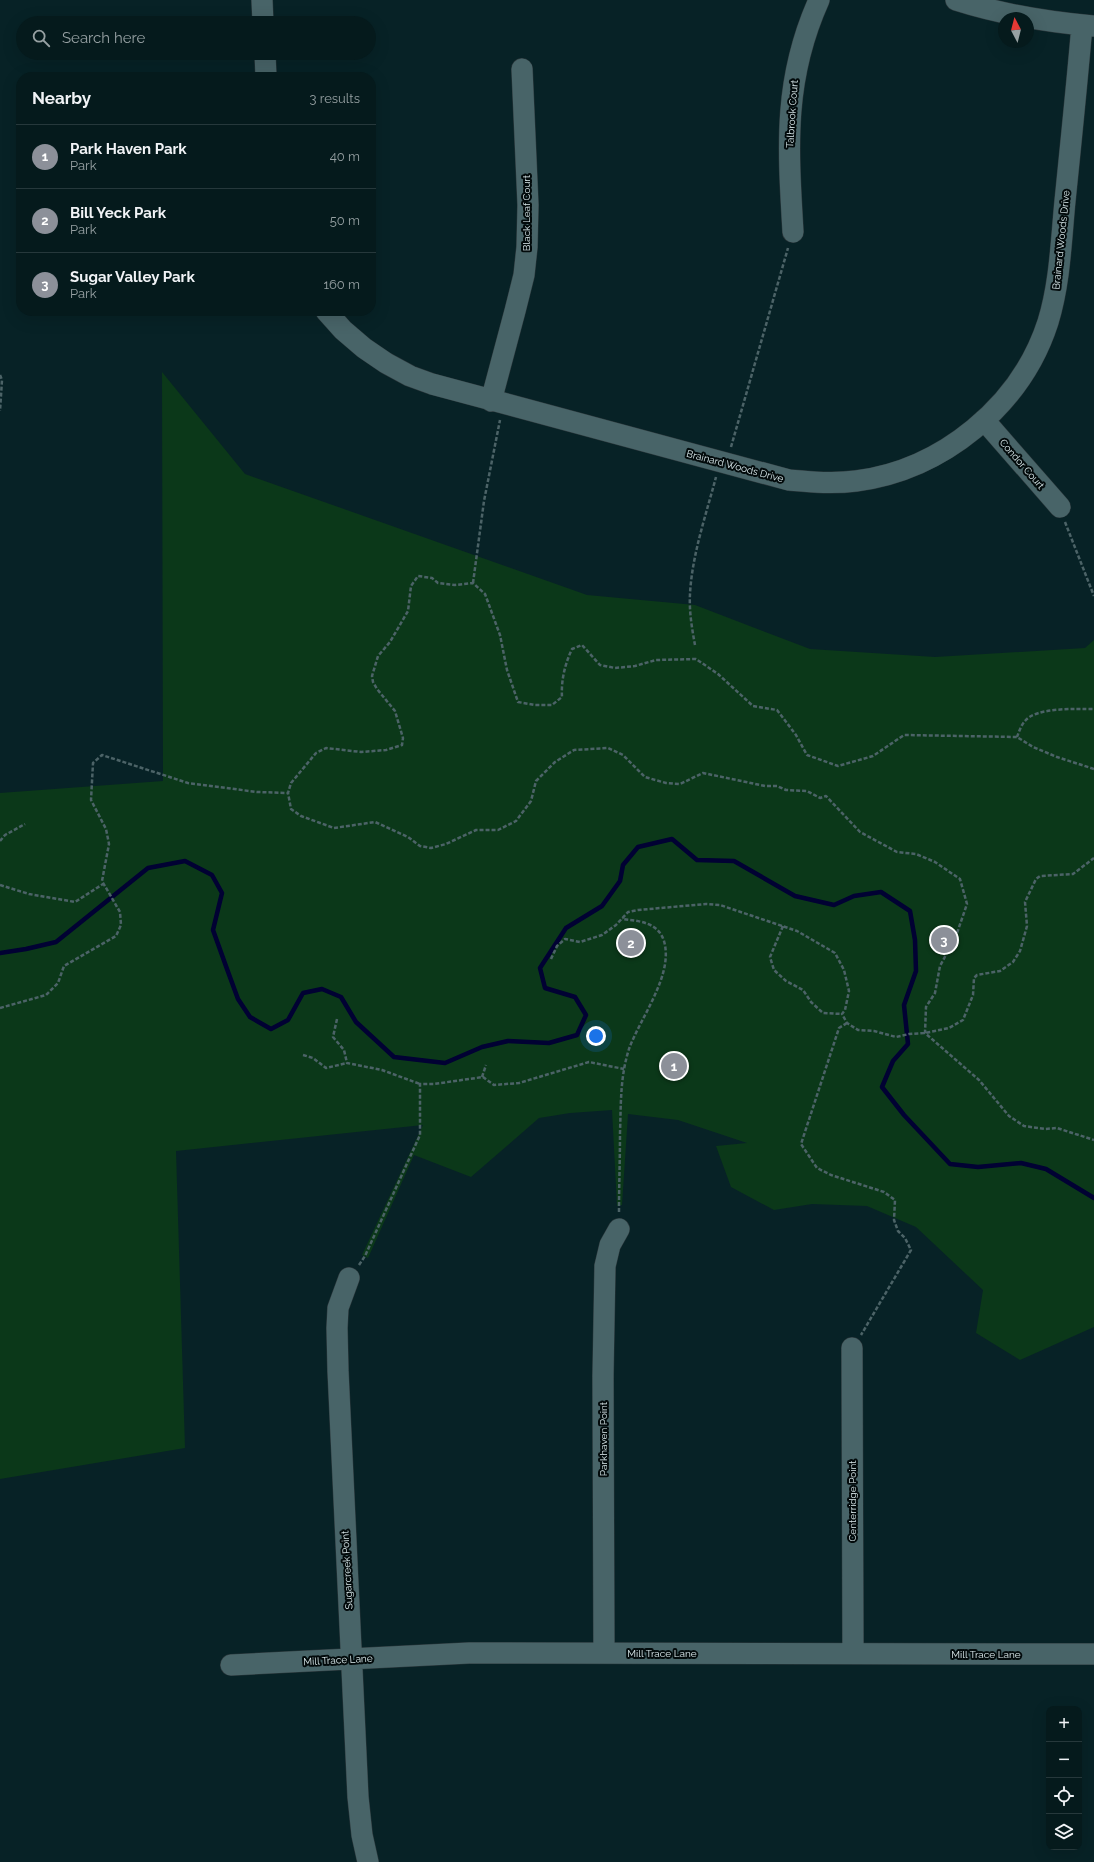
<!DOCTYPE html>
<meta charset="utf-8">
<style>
body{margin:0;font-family:Raleway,sans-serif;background:#0e2325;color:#f1f3f6}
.controls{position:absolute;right:12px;bottom:12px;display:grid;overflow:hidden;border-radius:8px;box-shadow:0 4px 16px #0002}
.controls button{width:36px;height:36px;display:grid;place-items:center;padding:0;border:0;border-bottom:1px solid #26383b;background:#051a1c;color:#f1f3f6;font:20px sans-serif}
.compass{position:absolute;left:998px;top:12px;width:36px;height:36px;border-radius:50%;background:#051a1c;box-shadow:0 4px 16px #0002;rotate:353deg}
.you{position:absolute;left:596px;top:1036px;width:14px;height:14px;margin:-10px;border:3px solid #fff;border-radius:50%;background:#1a73e8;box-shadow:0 0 0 6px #1a73e833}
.badge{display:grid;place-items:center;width:26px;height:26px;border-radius:50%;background:#8c9099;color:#fff;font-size:13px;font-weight:700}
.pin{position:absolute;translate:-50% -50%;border:2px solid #fff;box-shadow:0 1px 4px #0006}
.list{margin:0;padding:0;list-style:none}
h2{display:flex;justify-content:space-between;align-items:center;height:52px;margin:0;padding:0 16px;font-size:17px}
h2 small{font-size:13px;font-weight:400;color:#97a1a3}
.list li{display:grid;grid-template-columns:26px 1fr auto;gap:12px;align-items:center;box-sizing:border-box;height:64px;padding:0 16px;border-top:1px solid #26383b}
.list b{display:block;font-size:15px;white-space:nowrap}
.list p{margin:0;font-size:13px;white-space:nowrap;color:#97a1a3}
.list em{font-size:13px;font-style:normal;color:#97a1a3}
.icon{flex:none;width:22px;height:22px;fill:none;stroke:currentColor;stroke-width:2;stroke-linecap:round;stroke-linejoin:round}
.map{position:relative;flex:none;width:1094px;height:1862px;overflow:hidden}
.search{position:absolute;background:#051a1c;box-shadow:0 4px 16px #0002;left:16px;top:16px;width:360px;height:44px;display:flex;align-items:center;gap:10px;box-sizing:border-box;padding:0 14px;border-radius:22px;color:#97a1a3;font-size:15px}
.panel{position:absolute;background:#051a1c;box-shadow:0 4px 16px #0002;left:16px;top:72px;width:360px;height:244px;border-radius:16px}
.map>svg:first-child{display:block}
</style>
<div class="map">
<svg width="1094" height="1862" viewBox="0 0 1094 1862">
<rect width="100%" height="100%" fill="#072226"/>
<path fill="#0b3819" d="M162,372L245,474L587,595L695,605L810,649L935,657L1085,648L1094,640V1327L1020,1360L976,1333L983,1290L916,1227L867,1206L812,1204L774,1210L731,1187L716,1146L747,1143L678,1120L628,1114L622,1205L617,1206L612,1110L570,1113L539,1118L471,1177L414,1155L368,1258L362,1255L423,1125L176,1151L185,1448L0,1479V793L163,781Z"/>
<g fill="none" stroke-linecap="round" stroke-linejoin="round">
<path stroke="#010133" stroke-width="4.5" d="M0,953L26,949L56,942L148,868L185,861L212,875L222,893L213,930L227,969L238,999L250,1017L271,1029L288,1020L303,993L322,989L341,997L356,1022L394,1057L445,1063L482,1047L508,1041L549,1043L577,1035L586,1015L575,997L545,988L540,968L566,928L602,906L620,881L623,865L638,847L672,839L697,860L734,861L795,896L834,905L854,896L881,892L910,911L915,940L916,971L904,1005L908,1044L893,1061L882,1087L904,1115L950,1164L978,1167L1021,1163L1046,1169L1094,1198"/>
<defs>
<path id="minor" d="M262,0L263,23
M956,0C1000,14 1048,22 1094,26
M265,53L266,77
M793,232C788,147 783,80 819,0
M326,311L343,330L364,348L386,363L410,376L432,384L789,480C812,482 833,484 856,481C942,470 1021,406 1048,322C1060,283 1061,242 1065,201C1071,142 1077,84 1082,25
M491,401L515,311L524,275L527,247L528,205L522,69
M984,420L1060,507
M349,1278L338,1308L337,1328L338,1371L358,1797L362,1835L368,1862
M852,1348L853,1653
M604,1653L603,1376L605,1266L610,1245L619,1229
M231,1665L469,1653L1094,1654"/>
</defs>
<use href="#minor" stroke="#2c383c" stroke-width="22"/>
<path stroke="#4c6367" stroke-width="2.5" stroke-dasharray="4 2" stroke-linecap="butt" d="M0,375L2,380L0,411
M731,447L788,248
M1065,522L1094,596
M473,583L484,501L500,420
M695,645C692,629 689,611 690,594C692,555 706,515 716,477
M1017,737C1019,732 1021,725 1025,721C1036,707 1077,709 1094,709
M1094,769L1057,757L1033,747L1017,737L904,735L873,756L838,766L807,755L796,735L777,710L753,706L718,674L696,659L656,660L635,666L615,668L600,665L582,645L572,649C565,664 561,680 562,697L552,705H535L518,702L507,670L500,635L485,594L473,583L455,585L438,583L432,578L418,576L411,586L408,611L390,642L378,656L372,676L373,682L377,689L395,711L403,738L402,745L386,750L361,752L326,748L316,753L291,783L288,793L291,809L301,816L334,828L375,822L408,837L420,846L431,848L446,844L476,830H498L516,821L531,801L536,781L555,762L574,750L608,748L623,755L645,777L666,783L680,784L703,773L765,786H777L786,790L807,791L820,798L826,796L860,832L897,852L916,854L935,862L960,879L967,904L956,936L940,966L935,993L926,1007L925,1033L979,1080L1009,1116L1024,1126L1045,1129L1057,1128L1094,1140
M0,841L5,835L25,824
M0,885L29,894L75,902L103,884
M783,926L770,957L774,970L786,981L803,990L811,1002L823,1013L842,1014
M551,959L557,946L565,939L580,942L602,935L616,925L628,912L638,910L706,904L720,905L797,931L835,953L844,970L849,991L845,1010L842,1014L847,1023L858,1030L874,1031L896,1037L909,1034L925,1033L949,1028L963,1020L973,995L974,978L977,975L1000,971L1013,962L1020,951L1027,926L1025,902L1036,879L1040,876L1073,874L1094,858
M0,1008L46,995L58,983L64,966L116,936L121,925L120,912L102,881L109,844L106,829L91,800L93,763L102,755L188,783L257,792L288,793
M337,1019L333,1037L344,1050L347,1063L382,1070L420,1084
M847,1023L839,1028L801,1144L817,1168L831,1175L884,1192L895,1200L894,1220L898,1231L905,1238L911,1250L861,1335
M303,1055L313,1058L326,1068L347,1063
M482,1077L486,1065
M619,1212C619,1186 620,1159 620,1133C621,1104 620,1077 629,1049C640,1018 674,975 664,941C658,922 639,921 622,919
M359,1265L365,1256L420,1135V1084H434L483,1077L494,1085L519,1083L589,1062L624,1069"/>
<use href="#minor" stroke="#486468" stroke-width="21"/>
</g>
<g text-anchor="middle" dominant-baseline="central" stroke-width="4" stroke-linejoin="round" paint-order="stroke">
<g font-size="10" fill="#ddecef" stroke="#020a0b">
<text transform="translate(792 114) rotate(-86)">Talbrook Court</text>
<text transform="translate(526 213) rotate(-90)">Black Leaf Court</text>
<text transform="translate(1061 240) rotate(-84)">Brainard Woods Drive</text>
<text transform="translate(1022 464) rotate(49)">Condor Court</text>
<text transform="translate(735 466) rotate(15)">Brainard Woods Drive</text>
<text transform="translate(603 1439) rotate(-90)">Parkhaven Point</text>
<text transform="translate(852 1501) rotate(-90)">Centerridge Point</text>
<text transform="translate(347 1570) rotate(-93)">Sugarcreek Point</text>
<text x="662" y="1653">Mill Trace Lane</text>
<text x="986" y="1654">Mill Trace Lane</text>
<text transform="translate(338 1660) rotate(-3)">Mill Trace Lane</text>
</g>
</g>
</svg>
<div class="controls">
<button>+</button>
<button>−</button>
<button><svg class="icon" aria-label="locate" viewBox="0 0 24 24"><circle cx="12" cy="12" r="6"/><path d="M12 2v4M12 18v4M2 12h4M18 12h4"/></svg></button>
<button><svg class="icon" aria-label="layers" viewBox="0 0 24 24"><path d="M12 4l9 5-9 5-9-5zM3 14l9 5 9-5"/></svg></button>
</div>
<svg class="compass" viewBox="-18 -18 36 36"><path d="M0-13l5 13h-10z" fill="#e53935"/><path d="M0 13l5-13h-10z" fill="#97a1a3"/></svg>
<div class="you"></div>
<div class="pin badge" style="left:674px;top:1066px">1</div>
<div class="pin badge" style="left:631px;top:943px">2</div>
<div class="pin badge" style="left:944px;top:940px">3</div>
<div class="search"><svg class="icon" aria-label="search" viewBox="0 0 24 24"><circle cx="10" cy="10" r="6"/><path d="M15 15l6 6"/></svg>Search here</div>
<section class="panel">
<h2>Nearby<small>3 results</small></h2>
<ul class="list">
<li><span class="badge">1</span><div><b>Park Haven Park</b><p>Park</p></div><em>40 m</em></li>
<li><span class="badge">2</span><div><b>Bill Yeck Park</b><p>Park</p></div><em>50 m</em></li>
<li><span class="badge">3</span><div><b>Sugar Valley Park</b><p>Park</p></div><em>160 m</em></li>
</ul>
</section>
</div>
